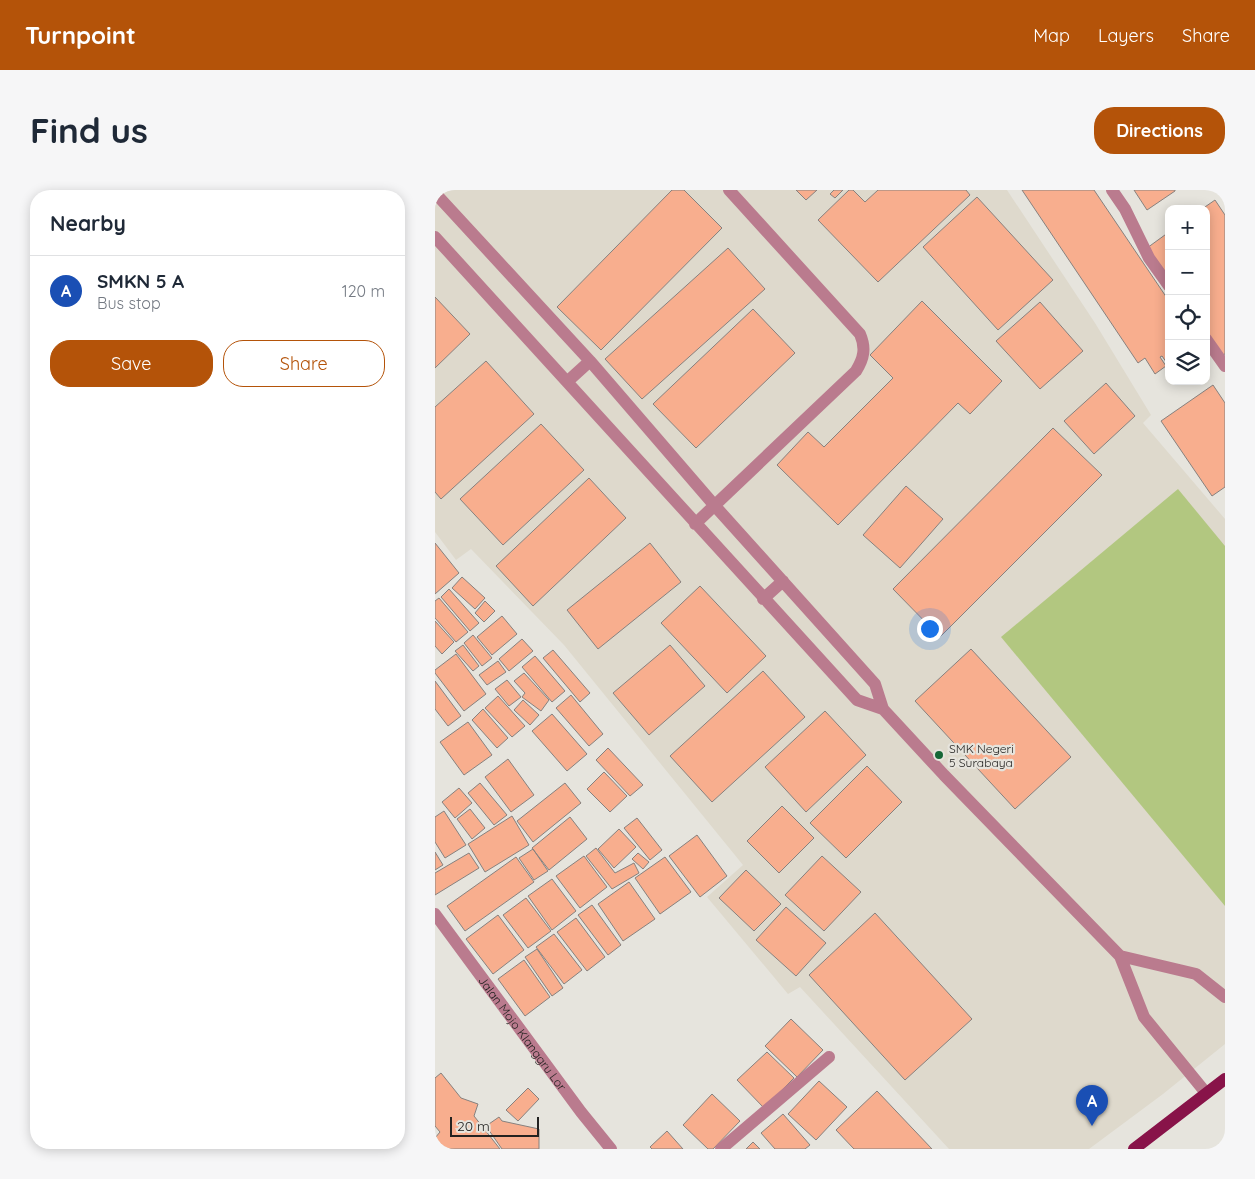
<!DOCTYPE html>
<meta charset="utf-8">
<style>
body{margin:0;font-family:Quicksand,sans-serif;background:#f6f6f7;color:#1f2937}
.controls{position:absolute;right:15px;top:15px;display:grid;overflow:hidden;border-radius:10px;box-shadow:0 2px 12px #0003}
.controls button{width:45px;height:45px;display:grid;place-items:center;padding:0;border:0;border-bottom:1px solid #e0e1e3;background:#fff;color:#1f2937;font:25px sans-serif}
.scale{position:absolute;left:15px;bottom:12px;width:89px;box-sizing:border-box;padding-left:5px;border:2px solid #232220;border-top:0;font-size:14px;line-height:18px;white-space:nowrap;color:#232220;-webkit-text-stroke:4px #e6e4dd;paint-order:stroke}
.you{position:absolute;left:494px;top:438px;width:18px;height:18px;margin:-12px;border:4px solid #fff;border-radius:50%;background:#1a73e8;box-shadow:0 0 0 8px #1a73e833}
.badge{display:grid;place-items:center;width:32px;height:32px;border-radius:50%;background:#b45309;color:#fff;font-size:16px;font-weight:700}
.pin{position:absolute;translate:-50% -41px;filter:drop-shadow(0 1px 2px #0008)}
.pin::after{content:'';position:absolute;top:26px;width:18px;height:15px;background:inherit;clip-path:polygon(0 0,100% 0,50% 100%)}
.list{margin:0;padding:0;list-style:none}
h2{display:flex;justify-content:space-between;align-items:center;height:65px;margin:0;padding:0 20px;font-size:21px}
h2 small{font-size:16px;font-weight:400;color:#747a83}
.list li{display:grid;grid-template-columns:32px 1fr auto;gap:15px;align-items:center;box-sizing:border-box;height:70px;padding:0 20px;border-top:1px solid #e0e1e3}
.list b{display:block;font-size:19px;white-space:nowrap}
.list p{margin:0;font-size:16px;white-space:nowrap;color:#747a83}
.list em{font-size:16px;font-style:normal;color:#747a83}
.actions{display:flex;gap:10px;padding:15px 20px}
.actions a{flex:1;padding:11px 0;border:1px solid #b45309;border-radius:20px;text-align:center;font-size:18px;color:#b45309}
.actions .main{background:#b45309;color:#fff}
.icon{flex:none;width:28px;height:28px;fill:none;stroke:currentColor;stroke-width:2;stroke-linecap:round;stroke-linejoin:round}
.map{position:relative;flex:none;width:790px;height:959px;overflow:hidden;border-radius:20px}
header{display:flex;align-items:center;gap:30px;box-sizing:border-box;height:70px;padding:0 25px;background:#b45309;color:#fff}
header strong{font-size:24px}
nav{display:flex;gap:28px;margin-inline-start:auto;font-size:18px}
.intro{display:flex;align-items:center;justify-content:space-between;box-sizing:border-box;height:120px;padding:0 30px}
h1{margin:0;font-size:35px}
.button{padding:12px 22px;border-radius:20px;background:#b45309;color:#fff;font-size:18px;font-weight:700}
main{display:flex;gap:30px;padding:0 30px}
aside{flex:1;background:#fff;border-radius:20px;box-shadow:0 2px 12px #0003}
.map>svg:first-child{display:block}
</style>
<header>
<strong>Turnpoint</strong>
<nav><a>Map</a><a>Layers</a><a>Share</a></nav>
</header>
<div class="intro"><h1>Find us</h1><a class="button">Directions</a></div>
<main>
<aside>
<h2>Nearby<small></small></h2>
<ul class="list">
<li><span class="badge" style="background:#1a4fb4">A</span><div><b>SMKN 5 A</b><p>Bus stop</p></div><em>120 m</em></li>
</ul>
<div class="actions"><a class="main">Save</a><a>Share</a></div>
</aside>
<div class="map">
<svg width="790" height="959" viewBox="0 0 790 959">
<rect width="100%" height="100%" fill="#e6e4dd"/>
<path fill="#ded9cc" d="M0,0H572L660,133L716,225L708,233L790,329V854L728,904L654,959H514L365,797L353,804L272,707L308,675L129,455L36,359L21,370L0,342Z"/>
<path fill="#b2c780" d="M743,299L790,356V716L566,447Z"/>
<path fill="#f8ae8e" stroke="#87817e" d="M237,0H249L287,38L166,160L122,117Z
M361,0H382L371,10Z
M399,0H408L400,8L395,4Z
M414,0H418L430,12L443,0H531L535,5L443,92L383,30Z
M587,0H659L734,111V176L727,166L725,167L731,176L720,184L710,168L703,173Z
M699,0H740V1L712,20Z
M542,7L618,90L563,140L488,57Z
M780,10L790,25V164L788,165L771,141V19H767Z
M734,42V88L712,58Z
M293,58L330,99L207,209L170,169Z
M0,107L35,144L0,178Z
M487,111L567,191L535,224L523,213L403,335L342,275L373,242L389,257L458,188L435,165Z
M605,112L648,161L605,199L561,151Z
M318,119L360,163L261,258L218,214Z
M51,171L99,224L6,309L0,302V217Z
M671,193L700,226L659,264L629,231Z
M778,195L790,213V297L777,306L726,231Z
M106,234L149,280L68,355L25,309Z
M618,238L667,285L505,447L458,399Z
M154,288L191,328L98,416L61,376Z
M471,296L508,329L465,378L428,345Z
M0,353L24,383L0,404Z
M215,353L246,392L163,459L132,420Z
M27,387L50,408L40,419L17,398Z
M265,396L331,466L292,503L226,433Z
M14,399L44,433L35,441L6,407Z
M4,408L33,442L21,452L0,428V411Z
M50,411L60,421L49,432L40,423Z
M67,426L82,444L57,465L42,447Z
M0,431L19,452L7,464L0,456Z
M38,445L57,468L47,476L29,453Z
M87,449L98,461L74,481L64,469Z
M28,455L44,476L38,481L20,461Z
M235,455L270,496L214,545L178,503Z
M536,459L636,567L580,619L480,511Z
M118,460L155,503L145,512L108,468Z
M21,464L51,504L29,521L0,483V480Z
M100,466L130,501L117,512L87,477Z
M63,471L71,482L52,495L44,485Z
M328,481L370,527L277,612L235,566Z
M89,483L114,510L106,521L87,507L90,503L79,491Z
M72,490L86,507L74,516L60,499Z
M0,491L26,526L13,536L0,519Z
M136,505L168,544L154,556L121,518Z
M63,506L90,536L77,547L50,518Z
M88,510L104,525L95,535L79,520Z
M48,519L73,548L62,558L37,530Z
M390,521L431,565L371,622L330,577Z
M117,524L152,564L132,581L97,541Z
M33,532L57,565L29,585L5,552Z
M173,558L208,595L195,606L161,570Z
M73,569L99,605L76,622L50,587Z
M432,576L467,612L411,668L375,633Z
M169,582L192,606L175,622L152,599Z
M45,593L72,625L59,635L33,603Z
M130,593L146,613L98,652L82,631Z
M24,598L37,613L20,628L7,612Z
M347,616L379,648L344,683L312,651Z
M35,619L50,638L37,649L22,629Z
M9,621L31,655L10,668L0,652V627Z
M77,626L94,655L50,682L33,654Z
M135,627L152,649L114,680L97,658Z
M202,628L227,660L215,670L189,638Z
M184,639L201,657L179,678L163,659Z
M262,645L292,686L265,707L234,666Z
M161,658L180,683L199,673L204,683L177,699L151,666Z
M98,659L113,681L99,690L84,668Z
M0,662L8,675L0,680Z
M34,663L44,678L0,705V683Z
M203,663L214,672L208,679L197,669Z
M149,666L172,697L145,718L121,686Z
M387,666L426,702L389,741L350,705Z
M81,667L99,692L30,741L12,716Z
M230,667L256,702L225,724L200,688Z
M311,680L346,714L319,741L284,708Z
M117,689L141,721L117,740L93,706Z
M194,692L220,729L188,751L163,714Z
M91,708L116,741L93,758L68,725Z
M157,715L186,755L173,765L143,725Z
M351,717L391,753L361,786L321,750Z
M440,723L537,829L470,890L374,785Z
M63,725L89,760L58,784L31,749Z
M141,728L170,767L152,781L122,742Z
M119,744L147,780L129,794L101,757Z
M102,759L128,798L117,806L90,767Z
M89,770L115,807L90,826L63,789Z
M356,829L388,860L362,887L330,856Z
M332,862L359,888L329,918L302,890Z
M6,883L26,908L43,914L39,926L65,959H9L0,948L5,942L0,936V888Z
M384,891L412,917L381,950L353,924Z
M93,898L104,909L83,931L71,920Z
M442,901L497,959H419L401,940Z
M277,904L305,931L278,959H273L248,935Z
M348,924L375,955L370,959H340L326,943Z
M64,927L67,931L104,939V959H67L51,936Z
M232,941L248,959H217L215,957Z
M318,952L325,959H311Z"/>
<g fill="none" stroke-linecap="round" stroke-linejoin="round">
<path stroke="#ba7b8e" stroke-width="12" d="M677,0L690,19L714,68L734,96
M0,3L155,171L280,316L440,494L448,519L509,585L685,766L709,827L771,903
M0,47L422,510L448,519
M771,149L790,176
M133,191L155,171
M260,334L421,181C429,168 431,158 425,144L294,0
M328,409L348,391
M685,766L761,784L790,807"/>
<g stroke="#ba7b8e" stroke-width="12">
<path id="s1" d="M0,724L146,922L176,959"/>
<path d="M286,959L394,867"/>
</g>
<path stroke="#881349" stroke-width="12" d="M699,959L790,889"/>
</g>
<circle fill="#166737" stroke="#e6e4dd" stroke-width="2" cx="504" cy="565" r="5"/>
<g text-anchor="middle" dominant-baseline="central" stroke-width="4.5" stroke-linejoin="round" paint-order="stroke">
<g font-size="12" fill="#232220" stroke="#e6e4dd" text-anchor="start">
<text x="514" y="558">SMK Negeri<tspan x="514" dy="14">5 Surabaya</tspan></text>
</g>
<g font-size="12" fill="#232220" stroke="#e6e4dd">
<text stroke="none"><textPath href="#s1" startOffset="148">Jalan Mojo Klanggru Lor</textPath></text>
</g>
</g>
</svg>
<div class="controls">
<button>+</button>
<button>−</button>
<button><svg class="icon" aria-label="locate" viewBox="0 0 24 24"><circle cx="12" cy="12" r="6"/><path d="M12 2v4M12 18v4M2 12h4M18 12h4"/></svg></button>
<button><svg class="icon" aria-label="layers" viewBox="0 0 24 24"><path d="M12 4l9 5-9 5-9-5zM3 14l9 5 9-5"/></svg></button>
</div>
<div class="scale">20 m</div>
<div class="you"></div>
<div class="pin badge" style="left:657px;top:936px;background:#1a4fb4">A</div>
</div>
</main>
